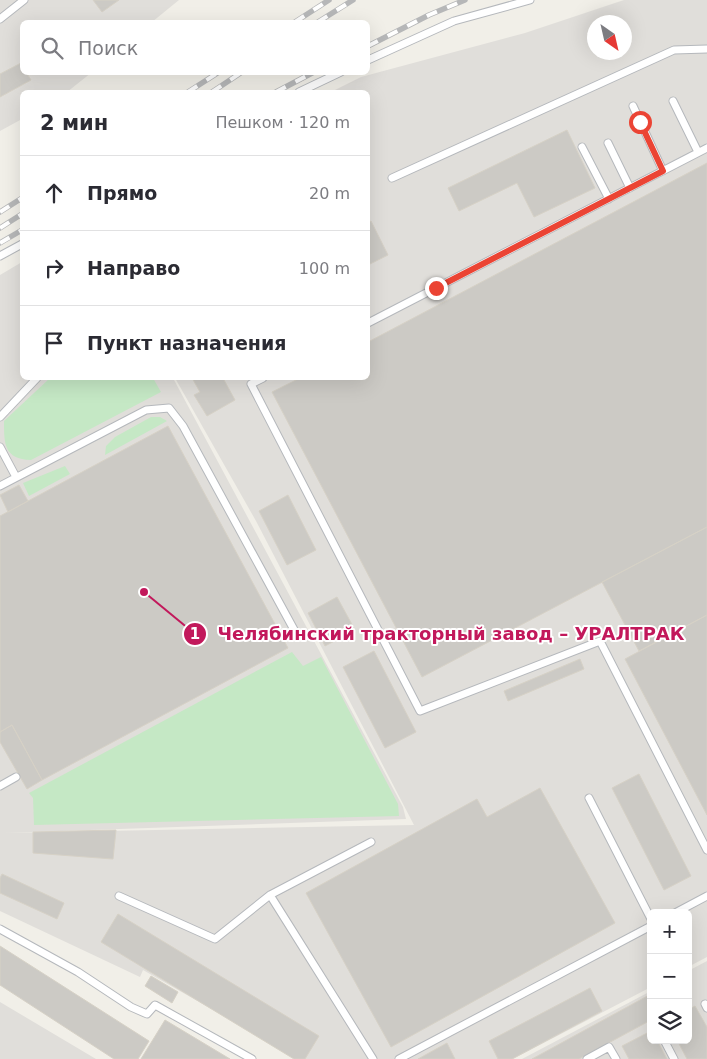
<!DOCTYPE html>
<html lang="ru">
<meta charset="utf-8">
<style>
body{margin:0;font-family:"DejaVu Sans",sans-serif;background:#f7f7f7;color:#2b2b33}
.controls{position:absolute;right:15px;bottom:15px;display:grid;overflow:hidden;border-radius:8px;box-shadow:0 5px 20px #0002}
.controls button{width:45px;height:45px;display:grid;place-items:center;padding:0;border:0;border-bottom:1px solid #e1e1e2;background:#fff;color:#2b2b33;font:25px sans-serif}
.compass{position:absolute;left:587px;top:15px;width:45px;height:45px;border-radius:50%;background:#fff;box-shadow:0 5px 20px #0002;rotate:146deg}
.stop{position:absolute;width:15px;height:15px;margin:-11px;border:4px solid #eb4434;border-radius:50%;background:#fff}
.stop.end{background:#eb4434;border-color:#fff;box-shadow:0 1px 5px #0008}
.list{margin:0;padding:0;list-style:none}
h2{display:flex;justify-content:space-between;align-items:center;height:65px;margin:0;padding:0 20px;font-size:21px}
h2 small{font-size:16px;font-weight:400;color:#7c7c81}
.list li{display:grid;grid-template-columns:32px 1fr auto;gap:15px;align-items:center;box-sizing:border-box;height:75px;padding:0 20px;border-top:1px solid #e1e1e2}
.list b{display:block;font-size:19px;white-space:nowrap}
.list em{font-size:16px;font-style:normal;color:#7c7c81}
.icon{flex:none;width:28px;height:28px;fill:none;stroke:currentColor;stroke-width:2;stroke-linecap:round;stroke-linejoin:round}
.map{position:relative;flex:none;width:707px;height:1059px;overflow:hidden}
.search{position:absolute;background:#fff;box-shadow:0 5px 20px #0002;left:20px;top:20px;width:350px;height:55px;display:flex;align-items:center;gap:12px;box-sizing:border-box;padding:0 18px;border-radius:8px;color:#7c7c81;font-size:19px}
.panel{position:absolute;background:#fff;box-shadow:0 5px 20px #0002;left:20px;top:90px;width:350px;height:290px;border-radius:8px}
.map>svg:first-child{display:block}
</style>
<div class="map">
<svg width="707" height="1059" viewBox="0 0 707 1059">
<rect width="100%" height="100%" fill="#f1efe8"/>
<path fill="#e0deda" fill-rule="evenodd" d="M0,0H179L152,22H22V72L91,73L67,92H22V119L0,131Z
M624,0H707V957L688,967V913H651V987L513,1059H299L143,970L140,977L0,911V275L22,262V378H173L403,807L406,819L4,833L414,825L256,521L175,378H368V92H331L361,77L525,33ZM594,22H624V52H594Z
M707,961V1059H522L651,991V1040H688V971Z
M0,1002L96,1059H0Z"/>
<path fill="#c5e8c5" d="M50,378H153L161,392L31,460C4,459 4,444 4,421Z
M151,417H160L167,421L105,455L106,446L115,437Z
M65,466L70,474L29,496L23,483Z
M292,652L303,666L321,657L398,804L399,816L34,825L33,798L29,793Z"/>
<path fill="#cccac5" stroke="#d6d1c6" d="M93,0H119L102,12Z
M21,63L22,66V72H26L31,80L0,97V74Z
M567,130L595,188L534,217L517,183L459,211L448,188Z
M707,163V527L422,677L272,392L300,378H368V342Z
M371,221L388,255L368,265V223Z
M192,378H228L224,380L235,400L207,416L194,395L200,392Z
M168,426L288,648L42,780L12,725L0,732V516Z
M19,485L28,501L8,512L0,495Z
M288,495L316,550L287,565L259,511Z
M707,527V615L639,651L602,582Z
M337,597L355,630L325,646L308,613Z
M707,615V815L625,659Z
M374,651L416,732L385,748L343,667Z
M580,659L584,669L508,701L504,691Z
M12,725L42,780L27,789L0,742V732Z
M639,774L691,876L664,890L612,788Z
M540,788L615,923L391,1047L306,893L477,799L487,817Z
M116,830L113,859L33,853V832Z
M2,874L64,903L57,919L0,893V878Z
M118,914L319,1036L305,1059H294L101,942Z
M0,946L149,1041L138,1059H114L0,985Z
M151,976L178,992L172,1003L145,986Z
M590,988L602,1011L512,1059H498L489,1041Z
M651,994V1020L579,1059H532Z
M695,1006L707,1027V1059H687L677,1040H688V1010Z
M165,1020L230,1059H141Z
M651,1031V1040H657L667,1059H629L622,1046Z
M447,1043L455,1059H418Z"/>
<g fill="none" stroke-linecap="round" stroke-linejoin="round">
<defs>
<path id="lane" d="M0,19L24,0
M368,60L454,21L530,0
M299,92L341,72
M673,101L698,152
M633,106L663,171
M608,143L630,188
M582,147L609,199
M392,178L674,50L707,49
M0,256L22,244
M368,323L707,148
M263,378L251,384L420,711L600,641L707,850
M0,417L37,378
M0,447L16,477
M0,486L146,410L169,408L183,426L298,637
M0,786L16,777
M589,798L651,919
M371,842L270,895L373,1059
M119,896L215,939L270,895
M675,913L707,896
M0,929L78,972L131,1007L147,1014L155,1005L252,1059
M705,1004L707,1008
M664,1040L674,1059
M399,1059L651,926
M587,1059L609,1047L616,1059"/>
</defs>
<use href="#lane" stroke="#b5b8bc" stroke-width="9"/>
<use href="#lane" stroke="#fff" stroke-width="7"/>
<defs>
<path id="rail" d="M295,22L329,0
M318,22L353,0
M368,46L429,15L465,0
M188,92L219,72
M212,92L242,72
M276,92L314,72
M0,212L22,198
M0,228L22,214
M0,243L22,230"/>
</defs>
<use href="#rail" stroke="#b6b7b8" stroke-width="5.5"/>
<use href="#rail" stroke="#fff" stroke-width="4" stroke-dasharray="11" stroke-linecap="butt"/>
</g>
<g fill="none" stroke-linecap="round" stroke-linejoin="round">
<path stroke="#eb4434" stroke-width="6" d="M436,288L663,171L640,122"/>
</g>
<path fill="none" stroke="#c2185b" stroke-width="2" d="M144 592L195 634"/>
<g fill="#c2185b" stroke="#fff" stroke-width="2">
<circle cx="144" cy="592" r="5"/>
<circle cx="195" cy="634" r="12"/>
</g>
<g font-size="15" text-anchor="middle" font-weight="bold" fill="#fff">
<text x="195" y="639">1</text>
</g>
<g font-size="18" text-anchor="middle" font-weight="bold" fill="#c2185b" stroke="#fff" stroke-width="4" stroke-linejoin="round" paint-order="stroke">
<text x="451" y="640">Челябинский тракторный завод – УРАЛТРАК</text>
</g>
</svg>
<div class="controls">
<button>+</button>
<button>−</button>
<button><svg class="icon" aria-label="layers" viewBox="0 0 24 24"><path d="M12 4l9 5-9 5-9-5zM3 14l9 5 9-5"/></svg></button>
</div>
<svg class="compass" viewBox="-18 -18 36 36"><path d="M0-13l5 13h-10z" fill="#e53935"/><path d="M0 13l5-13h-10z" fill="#7c7c81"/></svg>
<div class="stop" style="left:640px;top:122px"></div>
<div class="stop end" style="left:436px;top:288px"></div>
<div class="search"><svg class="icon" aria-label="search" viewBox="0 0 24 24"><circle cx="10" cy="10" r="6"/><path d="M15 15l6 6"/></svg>Поиск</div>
<section class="panel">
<h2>2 мин<small>Пешком · 120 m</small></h2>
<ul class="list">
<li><svg class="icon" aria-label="ahead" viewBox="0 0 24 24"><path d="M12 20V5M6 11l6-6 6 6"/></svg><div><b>Прямо</b></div><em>20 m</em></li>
<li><svg class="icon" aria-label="right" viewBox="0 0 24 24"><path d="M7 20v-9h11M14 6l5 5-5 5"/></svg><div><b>Направо</b></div><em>100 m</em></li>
<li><svg class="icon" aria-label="arrive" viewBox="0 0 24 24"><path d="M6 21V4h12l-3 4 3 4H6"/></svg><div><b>Пункт назначения</b></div></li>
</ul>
</section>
</div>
